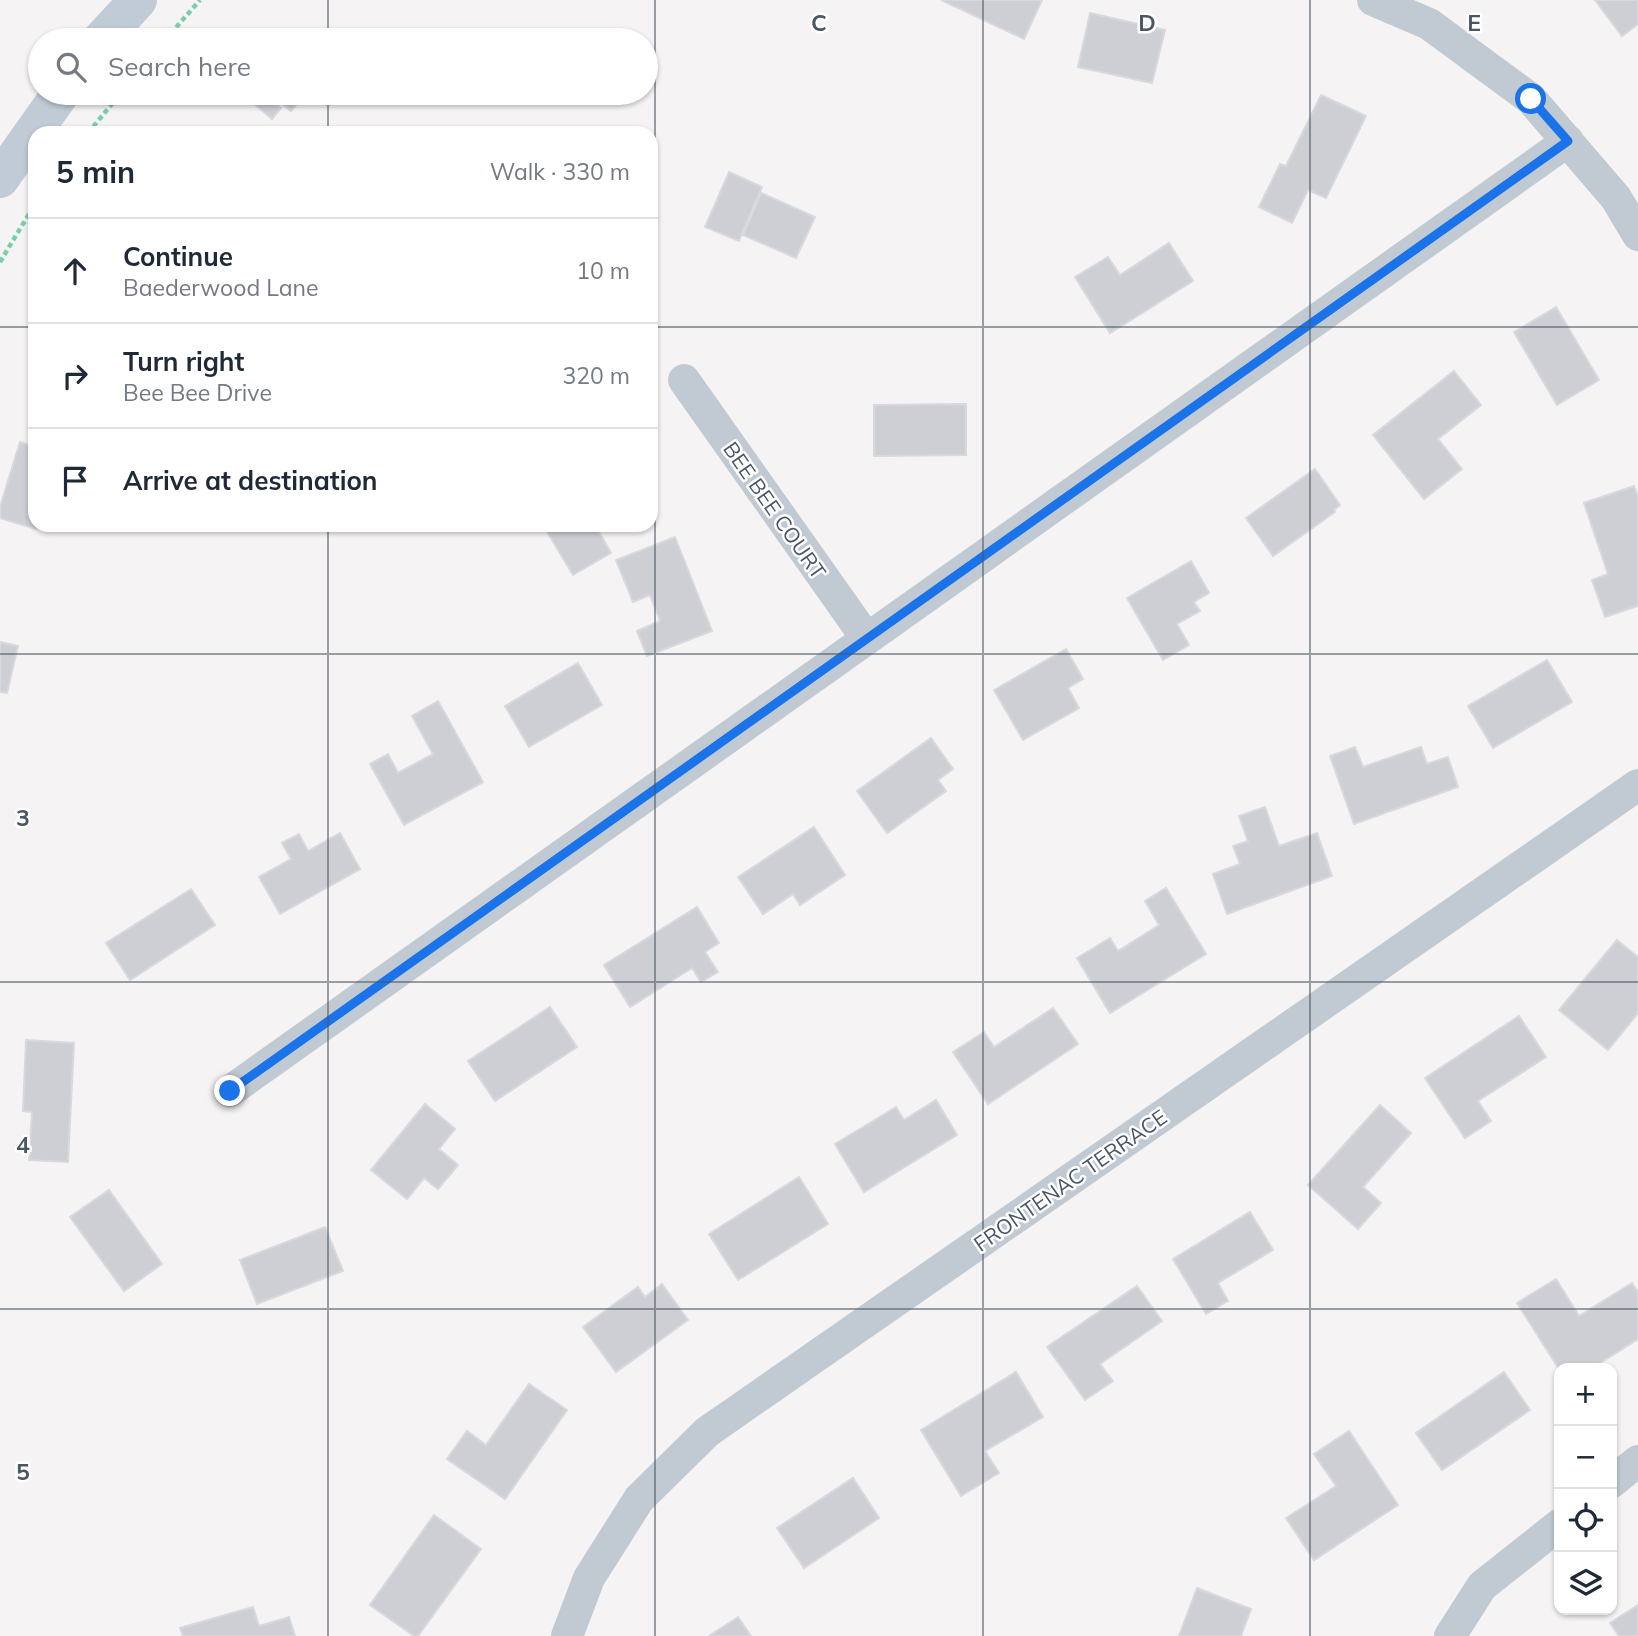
<!DOCTYPE html>
<meta charset="utf-8">
<style>
body{margin:0;font-family:Mulish,sans-serif;background:#f2f2f3;color:#1f2937}
.controls{position:absolute;right:21px;bottom:21px;display:grid;overflow:hidden;border-radius:14px;box-shadow:0 2px 5px #0004}
.controls button{width:63px;height:63px;display:grid;place-items:center;padding:0;border:0;border-bottom:2px solid #e0e1e3;background:#fff;color:#1f2937;font:35px sans-serif}
.stop{position:absolute;width:21px;height:21px;margin:-16px;border:5px solid #1a73e8;border-radius:50%;background:#fff}
.stop.end{background:#1a73e8;border-color:#fff;box-shadow:0 2px 7px #0008}
.list{margin:0;padding:0;list-style:none}
h2{display:flex;justify-content:space-between;align-items:center;height:91px;margin:0;padding:0 28px;font-size:30px}
h2 small{font-size:23px;font-weight:400;color:#747a83}
.list li{display:grid;grid-template-columns:46px 1fr auto;gap:21px;align-items:center;box-sizing:border-box;height:105px;padding:0 28px;border-top:2px solid #e0e1e3}
.list b{display:block;font-size:26px;white-space:nowrap}
.list p{margin:0;font-size:23px;white-space:nowrap;color:#747a83}
.list em{font-size:23px;font-style:normal;color:#747a83}
.icon{flex:none;width:38px;height:38px;fill:none;stroke:currentColor;stroke-width:2;stroke-linecap:round;stroke-linejoin:round}
.map{position:relative;flex:none;width:1638px;height:1636px;overflow:hidden}
.search{position:absolute;background:#fff;box-shadow:0 2px 5px #0004;left:28px;top:28px;width:630px;height:77px;display:flex;align-items:center;gap:18px;box-sizing:border-box;padding:0 24px;border-radius:38px;color:#747a83;font-size:26px}
.panel{position:absolute;background:#fff;box-shadow:0 2px 5px #0004;left:28px;top:126px;width:630px;height:406px;border-radius:21px}
.map>svg:first-child{display:block}
</style>
<div class="map">
<svg width="1638" height="1636" viewBox="0 0 1638 1636">
<rect width="100%" height="100%" fill="#f5f3f3"/>
<path fill="#cdcfd5" stroke="#d7d9de" stroke-width="2" d="M941,0H1042L1024,39Z
M1595,0H1638V24L1622,36Z
M1090,13L1165,30L1152,83L1078,67Z
M259,93H262L281,108L272,119L252,102Z
M269,93H306L291,111Z
M1321,95L1366,116L1326,198L1308,190L1292,223L1259,207L1280,164L1286,166Z
M729,172L762,187L739,241L705,227Z
M761,193L815,217L796,258L743,235Z
M1169,243L1193,281L1110,333L1075,277L1108,257L1120,275Z
M1556,307L1599,380L1557,405L1514,332Z
M1454,371L1481,405L1438,439L1462,469L1424,499L1373,435Z
M966,404V455L874,456V405Z
M20,442L35,447V525H37L36,529L0,518V507Z
M1315,469L1340,505L1334,510L1335,512L1273,556L1246,518Z
M1634,486L1638,497V606L1605,617L1592,580L1608,574L1584,503Z
M543,525H595L611,553L573,575Z
M675,537L712,631L647,656L637,631L660,621L650,595L633,602L616,560Z
M1191,561L1209,593L1194,602L1200,611L1177,624L1189,645L1163,660L1127,598Z
M0,642L18,646L7,693L0,692Z
M1066,649L1083,679L1068,688L1079,708L1023,740L994,690Z
M1547,660L1572,702L1493,748L1468,706Z
M578,663L602,705L529,747L505,706Z
M438,701L483,782L404,825L370,764L388,754L398,773L433,754L412,716Z
M931,738L953,769L938,780L946,791L887,833L857,791Z
M1355,747L1363,767L1421,747L1427,764L1448,757L1458,787L1354,824L1330,756Z
M1265,807L1279,846L1317,833L1332,876L1227,914L1213,874L1240,864L1233,846L1248,841L1239,816Z
M814,827L845,875L800,905L793,894L763,914L738,877Z
M340,833L360,869L280,914L259,877L291,859L282,843L299,834L308,851Z
M1166,888L1206,954L1110,1013L1077,958L1110,938L1118,951L1159,925L1145,901Z
M191,889L215,925L130,980L106,943Z
M697,907L719,943L705,952L718,972L701,982L692,968L630,1007L604,965Z
M1617,940L1638,957V1013L1608,1050L1559,1010Z
M550,1007L577,1047L495,1101L468,1061Z
M1053,1008L1078,1044L988,1104L953,1052L984,1032L994,1047Z
M1519,1016L1546,1057L1478,1101L1491,1121L1465,1138L1425,1078Z
M26,1040L74,1043L68,1162L29,1160L32,1112L23,1111Z
M936,1100L957,1135L864,1192L835,1144L896,1107L904,1120Z
M425,1104L455,1129L439,1149L458,1165L438,1189L424,1178L407,1199L371,1170Z
M1380,1105L1411,1133L1363,1187L1381,1203L1358,1229L1308,1185Z
M799,1177L828,1224L738,1280L709,1234Z
M109,1190L162,1264L124,1291L70,1217Z
M1250,1212L1273,1250L1218,1283L1228,1301L1206,1314L1173,1259Z
M325,1227L343,1271L257,1304L240,1260Z
M1556,1279L1579,1316L1632,1283L1638,1292V1339L1592,1368L1559,1369L1517,1303Z
M662,1284L688,1320L616,1372L583,1327L638,1287L645,1297Z
M1137,1286L1162,1321L1100,1364L1113,1381L1085,1400L1047,1347Z
M1016,1372L1043,1417L985,1451L999,1473L961,1496L921,1430Z
M1504,1372L1530,1410L1442,1470L1416,1433Z
M529,1384L567,1410L505,1499L447,1459L467,1431L486,1445Z
M1349,1431L1398,1505L1314,1560L1286,1518L1336,1486L1314,1454Z
M853,1478L879,1518L804,1568L777,1528Z
M434,1515L481,1549L418,1636H414L370,1605Z
M1197,1588L1251,1609L1241,1636H1179Z
M1638,1605V1636H1619L1610,1623Z
M253,1607L259,1626L289,1617L295,1636H183L180,1628Z
M738,1617L751,1636H709Z"/>
<g fill="none" stroke-linecap="round" stroke-linejoin="round">
<path stroke="#7ad0a6" stroke-width="4.5" stroke-dasharray="5 3.5" stroke-linecap="butt" d="M165,40L200,0
M88,133L121,93
M0,262L35,204"/>
<path stroke="#c1cad2" stroke-width="32" d="M1373,0L1429,24L1531,99L1616,198L1638,235
M684,380L867,639
M230,1091L1568,141
M1612,1482L1638,1461
M567,1636L589,1578L639,1499L707,1432L1638,785
M1450,1636L1482,1586L1559,1525"/>
<path stroke="#c1cbd6" stroke-width="38" d="M101,40L138,0
M0,179L61,93"/>
</g>
<g fill="none" stroke-linecap="round" stroke-linejoin="round">
<path stroke="#1a73e8" stroke-width="9" d="M230,1091L1568,141L1531,99"/>
</g>
<path fill="none" stroke="#4a5661" stroke-width="2" stroke-opacity="0.55" d="M328,0V40M655,0V1636M983,0V1636M1310,0V1636M328,93V133M0,327H35M651,327H1638M328,525V1636M0,654H1638M0,982H1638M0,1309H1638"/>
<g text-anchor="middle" dominant-baseline="central" stroke-width="5" stroke-linejoin="round" paint-order="stroke">
<g font-size="21" fill="#4a5661" stroke="#fff">
<text transform="translate(775 510) rotate(55)">BEE BEE COURT</text>
<text transform="translate(1070 1180) rotate(-35)">FRONTENAC TERRACE</text>
</g>
</g>
<g font-size="23" text-anchor="middle" font-weight="bold" fill="#4a5661" stroke="#fff" stroke-width="5" stroke-linejoin="round" paint-order="stroke">
<text x="819" y="31">C</text>
<text x="1147" y="31">D</text>
<text x="1474" y="31">E</text>
<text x="23" y="826">3</text>
<text x="23" y="1153">4</text>
<text x="23" y="1480">5</text>
</g>
</svg>
<div class="controls">
<button>+</button>
<button>−</button>
<button><svg class="icon" aria-label="locate" viewBox="0 0 24 24"><circle cx="12" cy="12" r="6"/><path d="M12 2v4M12 18v4M2 12h4M18 12h4"/></svg></button>
<button><svg class="icon" aria-label="layers" viewBox="0 0 24 24"><path d="M12 4l9 5-9 5-9-5zM3 14l9 5 9-5"/></svg></button>
</div>
<div class="stop" style="left:1531px;top:99px"></div>
<div class="stop end" style="left:230px;top:1091px"></div>
<div class="search"><svg class="icon" aria-label="search" viewBox="0 0 24 24"><circle cx="10" cy="10" r="6"/><path d="M15 15l6 6"/></svg>Search here</div>
<section class="panel">
<h2>5 min<small>Walk · 330 m</small></h2>
<ul class="list">
<li><svg class="icon" aria-label="ahead" viewBox="0 0 24 24"><path d="M12 20V5M6 11l6-6 6 6"/></svg><div><b>Continue</b><p>Baederwood Lane</p></div><em>10 m</em></li>
<li><svg class="icon" aria-label="right" viewBox="0 0 24 24"><path d="M7 20v-9h11M14 6l5 5-5 5"/></svg><div><b>Turn right</b><p>Bee Bee Drive</p></div><em>320 m</em></li>
<li><svg class="icon" aria-label="arrive" viewBox="0 0 24 24"><path d="M6 21V4h12l-3 4 3 4H6"/></svg><div><b>Arrive at destination</b></div></li>
</ul>
</section>
</div>
